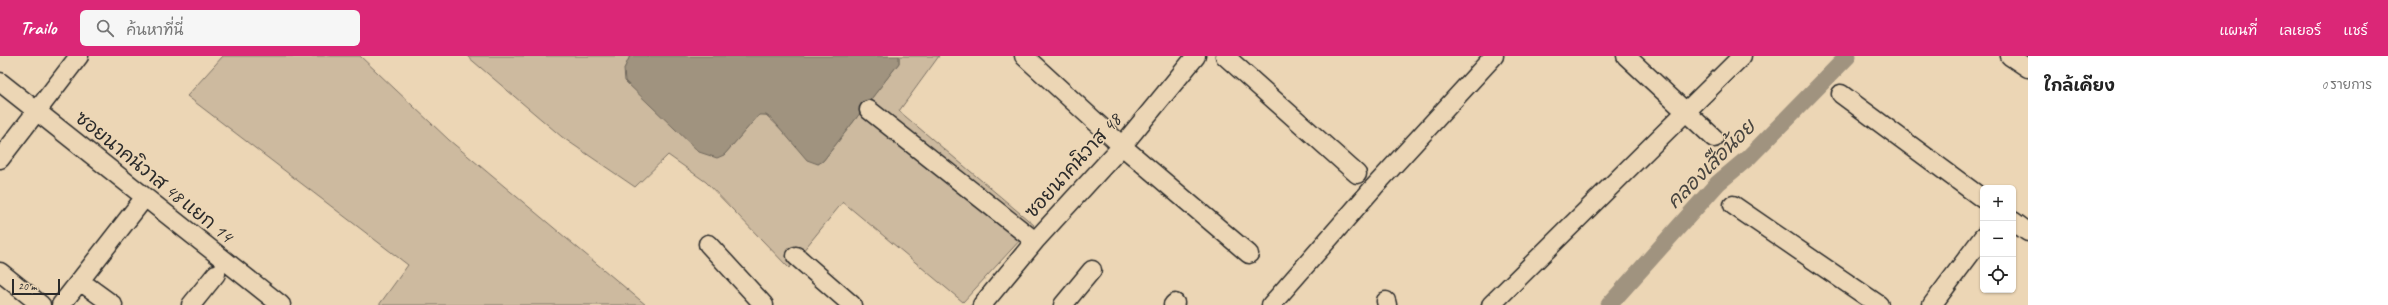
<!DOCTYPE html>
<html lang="th">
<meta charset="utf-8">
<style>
body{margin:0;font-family:Caveat,"Playpen Sans Thai",sans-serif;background:#f6f6f6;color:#222}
.controls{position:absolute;right:12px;bottom:12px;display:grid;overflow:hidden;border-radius:6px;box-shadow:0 1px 3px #0004}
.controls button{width:36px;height:36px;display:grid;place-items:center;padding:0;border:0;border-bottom:1px solid #e0e0e0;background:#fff;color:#222;font:20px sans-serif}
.scale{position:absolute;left:12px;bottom:10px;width:48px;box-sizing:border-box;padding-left:4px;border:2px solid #2b2b2b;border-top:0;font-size:11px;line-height:14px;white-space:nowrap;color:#2b2b2b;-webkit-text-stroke:3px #ecd6b5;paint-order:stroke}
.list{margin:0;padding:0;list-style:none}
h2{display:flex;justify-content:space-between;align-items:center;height:52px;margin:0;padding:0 16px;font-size:17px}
h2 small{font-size:13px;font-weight:400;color:#767676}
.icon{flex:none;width:22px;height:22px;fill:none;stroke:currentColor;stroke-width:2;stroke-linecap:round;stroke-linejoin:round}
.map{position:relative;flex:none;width:2028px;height:249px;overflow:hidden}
header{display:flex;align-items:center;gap:24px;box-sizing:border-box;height:56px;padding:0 20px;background:#db2777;color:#fff}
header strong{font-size:19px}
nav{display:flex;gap:22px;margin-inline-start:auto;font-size:14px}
.search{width:280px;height:36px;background:#f6f6f6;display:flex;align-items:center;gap:10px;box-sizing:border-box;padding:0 14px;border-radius:6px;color:#767676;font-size:15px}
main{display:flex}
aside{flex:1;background:#fff}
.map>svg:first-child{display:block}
</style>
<header>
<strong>Trailo</strong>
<div class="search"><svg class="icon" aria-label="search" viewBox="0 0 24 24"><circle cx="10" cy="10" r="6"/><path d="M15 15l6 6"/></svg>ค้นหาที่นี่</div>
<nav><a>แผนที่</a><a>เลเยอร์</a><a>แชร์</a></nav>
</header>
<main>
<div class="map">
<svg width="2028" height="249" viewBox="0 0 2028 249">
<rect width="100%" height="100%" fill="#ecd6b5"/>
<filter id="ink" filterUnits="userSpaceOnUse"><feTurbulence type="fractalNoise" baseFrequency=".025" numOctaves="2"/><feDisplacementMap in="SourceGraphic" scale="8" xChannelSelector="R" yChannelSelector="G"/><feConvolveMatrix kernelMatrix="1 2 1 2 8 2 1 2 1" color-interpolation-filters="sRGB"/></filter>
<g filter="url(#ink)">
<path fill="#cdba9f" stroke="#7c7265" d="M223,0H360L449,84L646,249H379L408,209L187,40Z
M467,0H630L624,13L724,99L759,58L766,59L818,108L823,105L899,7V0H939L899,55L1034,169L963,246L843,146L789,212L706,126L668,99L635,131L562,81Z"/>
<path fill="#a0937f" stroke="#71695d" d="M630,0H899V7L823,105L818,108L807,104L772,63L766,59H759L724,99L717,102L699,96L625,25L624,13Z"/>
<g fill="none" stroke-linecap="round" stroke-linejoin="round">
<path stroke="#a0937f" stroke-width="17" d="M1609,249L1718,127L1749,101L1848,0"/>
<defs>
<path id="minor" d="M1024,0L1122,90L1249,198
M1225,0L1357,118
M1626,0L1714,82
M2010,0L2028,12
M0,26L281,249
M1841,38L1983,143
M869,54L1035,185
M0,103L79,0
M1733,149L1879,249
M2013,165L2028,176
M708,188L764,249
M796,200L852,249
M0,216L41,249
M80,225L113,249
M1386,245L1387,249
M61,249L145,141
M191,249L216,218
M982,249L1035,185L1122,90L1196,0
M1063,249L1092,214
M1173,249L1175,247
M1271,249L1374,131L1494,0
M1491,249L1742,0
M1932,249L1983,181"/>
</defs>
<use href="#minor" stroke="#2b2b2b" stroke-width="21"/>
<use href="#minor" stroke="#ecd6b5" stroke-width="18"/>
</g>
</g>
<g text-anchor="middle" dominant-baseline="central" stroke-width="3" stroke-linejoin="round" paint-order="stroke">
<g font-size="19" fill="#2b2b2b" stroke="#ecd6b5">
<text transform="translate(1073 110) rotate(-48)">ซอยนาคนิวาส 48</text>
<text transform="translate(154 121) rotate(39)">ซอยนาคนิวาส 48 แยก 14</text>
</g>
<g font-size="20" font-style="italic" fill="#484540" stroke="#ecd6b5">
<text transform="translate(1711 108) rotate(-45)">คลองเสือน้อย</text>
</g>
</g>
</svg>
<div class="controls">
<button>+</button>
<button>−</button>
<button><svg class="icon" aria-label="locate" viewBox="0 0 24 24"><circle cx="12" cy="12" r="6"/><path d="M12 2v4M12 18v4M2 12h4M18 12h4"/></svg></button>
</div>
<div class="scale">20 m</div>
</div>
<aside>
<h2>ใกล้เคียง<small>0 รายการ</small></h2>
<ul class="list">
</ul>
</aside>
</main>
